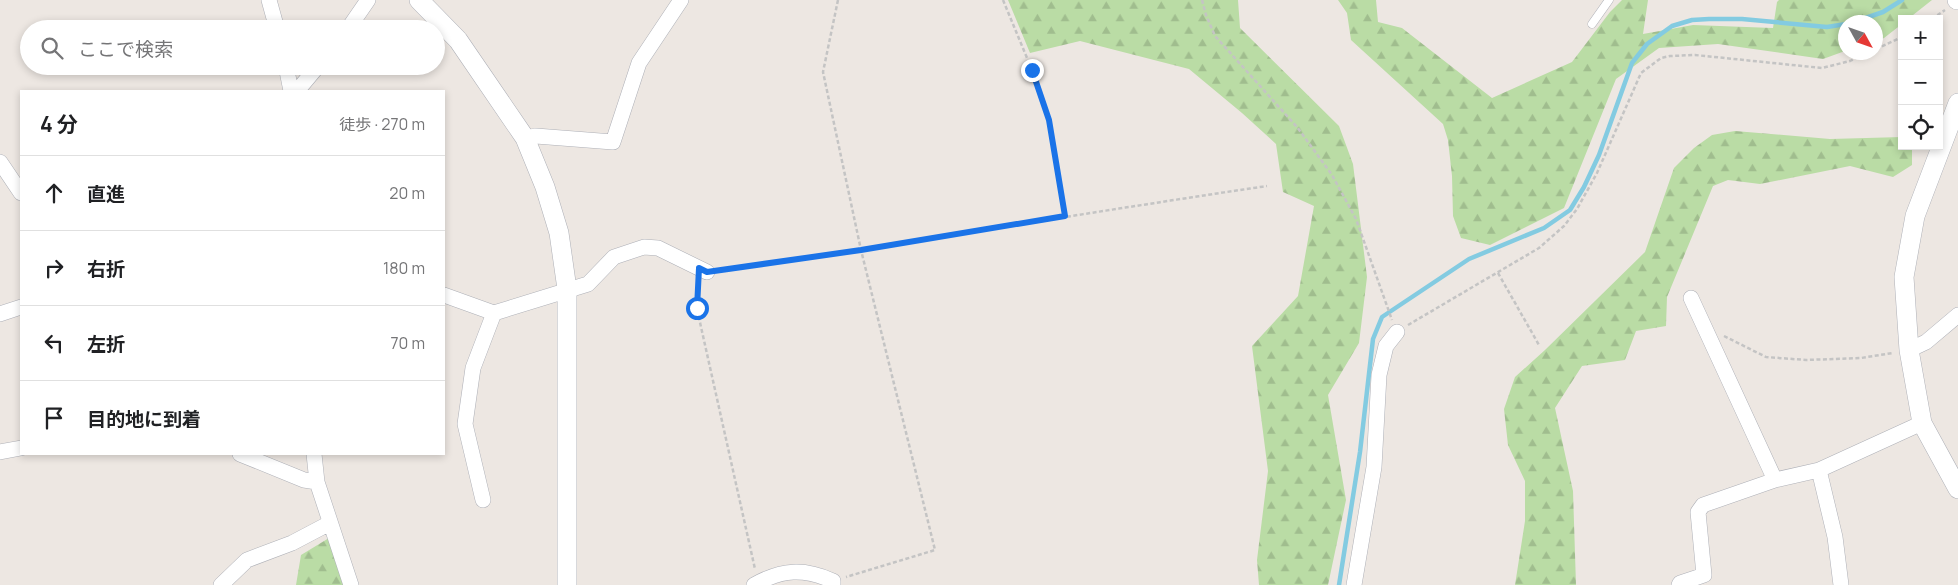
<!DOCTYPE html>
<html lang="ja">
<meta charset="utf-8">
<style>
body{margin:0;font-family:Manrope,"Noto Sans JP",sans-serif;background:#f6f6f6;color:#202124}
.controls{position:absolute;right:15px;top:15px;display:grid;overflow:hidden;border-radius:0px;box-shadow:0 2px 8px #0003}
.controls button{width:45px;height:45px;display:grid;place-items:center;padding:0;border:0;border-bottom:1px solid #e0e0e0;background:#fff;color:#202124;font:25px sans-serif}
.compass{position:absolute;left:1838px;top:15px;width:45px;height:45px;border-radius:50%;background:#fff;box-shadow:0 2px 8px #0003;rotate:130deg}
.stop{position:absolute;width:15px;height:15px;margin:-11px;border:4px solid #1a73e8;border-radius:50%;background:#fff}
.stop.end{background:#1a73e8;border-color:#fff;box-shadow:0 1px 5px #0008}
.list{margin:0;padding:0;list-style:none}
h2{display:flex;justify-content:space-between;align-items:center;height:65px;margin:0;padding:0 20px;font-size:21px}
h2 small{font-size:16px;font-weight:400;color:#757577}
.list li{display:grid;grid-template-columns:32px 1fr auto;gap:15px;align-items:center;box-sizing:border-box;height:75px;padding:0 20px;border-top:1px solid #e0e0e0}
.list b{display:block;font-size:19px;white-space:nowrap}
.list em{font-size:16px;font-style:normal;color:#757577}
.icon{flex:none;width:28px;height:28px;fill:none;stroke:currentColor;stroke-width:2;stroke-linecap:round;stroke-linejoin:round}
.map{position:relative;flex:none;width:1958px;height:585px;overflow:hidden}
.search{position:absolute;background:#fff;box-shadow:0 2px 8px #0003;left:20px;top:20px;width:425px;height:55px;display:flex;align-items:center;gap:12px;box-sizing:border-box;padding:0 18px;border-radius:28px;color:#757577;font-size:19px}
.panel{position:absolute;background:#fff;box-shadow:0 2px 8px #0003;left:20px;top:90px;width:425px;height:365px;border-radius:0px}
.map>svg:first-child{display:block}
</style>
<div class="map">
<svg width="1958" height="585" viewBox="0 0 1958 585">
<defs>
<pattern id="forest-firs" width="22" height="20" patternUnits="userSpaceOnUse" patternTransform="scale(1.25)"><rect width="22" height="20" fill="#badca5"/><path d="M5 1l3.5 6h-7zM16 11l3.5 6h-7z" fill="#a0bd8e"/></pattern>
</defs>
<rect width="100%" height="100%" fill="#ede7e2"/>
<path fill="url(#forest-firs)" d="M1008,0H1238L1240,28L1339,126L1353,164L1367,277L1359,343L1328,395L1346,500L1328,585H1259L1257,560L1268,471L1252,346L1298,296L1314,206L1283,192L1276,144L1242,113L1189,69L1080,41L1030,53Z
M1338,0H1376L1378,22L1402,28L1492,98L1572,62L1610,12L1622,0H1648L1643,34L1693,25L1773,28L1777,2L1779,0H1932L1908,19H1902V24L1884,38L1876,41V22H1846L1845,51L1823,59L1718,44L1659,48L1616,79L1564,208L1490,245L1461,238L1453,216L1452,176L1448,140L1443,124L1351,40L1347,13Z
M1735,131L1830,139L1902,137V146H1912V165L1893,177L1850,166L1760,184L1728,180L1713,186L1667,297L1666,326L1636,331L1625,360L1582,366L1555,408L1573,491L1576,585H1515L1525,521V481L1508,445L1504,409L1515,377L1545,350L1645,252L1674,168L1694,148L1712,135Z
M329,538L345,585H296L301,555Z"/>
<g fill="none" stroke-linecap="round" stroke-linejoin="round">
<path stroke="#83cbe1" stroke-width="4.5" d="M1854,22L1883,12L1902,0
M1339,585L1360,452L1373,339L1382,317L1469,259L1544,228L1570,210L1584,187L1599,155L1632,63L1647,44L1672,26L1692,20L1709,19H1742L1827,27L1846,24"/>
<defs>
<path id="service" d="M1592,24L1609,0"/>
<path id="minor" d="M269,0L277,29
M348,29L368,0
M286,66L291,91
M297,91L318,66
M525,138L536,136L613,142L639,63L681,0
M0,162L21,193
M444,295L494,313L588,284L614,257L644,247L658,248L707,272
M1691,298L1775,480
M0,314L21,307
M1909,350L1926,342L1958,315
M0,452L21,448
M240,454L304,480L317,482
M314,454L317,482L351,585
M1819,470L1835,537L1841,585
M483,500L465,424L473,368L494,313
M221,585L247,560L292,543L330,523
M754,585C782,569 804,568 833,581V585
M1354,585L1374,467L1379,375L1386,346L1397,332
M1679,585L1680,583L1704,575L1698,512L1703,505L1775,480L1819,470L1922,423"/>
<path id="tertiary" d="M419,0L458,40L525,138L545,187L559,233L567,289V585
M1957,0H1958
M1958,103L1915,216L1904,277L1909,350L1922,423L1958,489"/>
</defs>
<use href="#service" stroke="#aeb0b7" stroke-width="9"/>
<use href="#minor" stroke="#aeb0b7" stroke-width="16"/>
<use href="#tertiary" stroke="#aeb0b7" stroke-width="20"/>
<path stroke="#c4c4c4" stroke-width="2.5" stroke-dasharray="4 2.5" stroke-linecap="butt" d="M838,0L823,72L861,250L935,550L846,577
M1003,0L1032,70L1049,120L1065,216
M1202,0L1206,15L1215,36L1297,127L1332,175L1356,219L1392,320
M1932,19L1945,10
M1876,49L1902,37
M720,270C902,244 1084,213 1267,186
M1498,273L1539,345
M698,284L697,309L755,569
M1408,325L1539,248L1564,226L1577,209L1597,173L1641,73L1661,58L1670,56L1695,55L1822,68L1850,61L1868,52
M1724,336L1766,357L1806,360L1861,358L1893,353"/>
<use href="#service" stroke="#fff" stroke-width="8"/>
<use href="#minor" stroke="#fff" stroke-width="15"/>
<use href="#tertiary" stroke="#fff" stroke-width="19"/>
</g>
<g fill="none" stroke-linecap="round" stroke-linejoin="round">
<path stroke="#1a73e8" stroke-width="6" d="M697,308L699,268L707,272L861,250L1065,216L1049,120L1032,70"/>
</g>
</svg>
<div class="controls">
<button>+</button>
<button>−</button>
<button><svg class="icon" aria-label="locate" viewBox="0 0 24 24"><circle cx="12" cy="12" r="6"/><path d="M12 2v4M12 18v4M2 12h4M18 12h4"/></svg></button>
</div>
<svg class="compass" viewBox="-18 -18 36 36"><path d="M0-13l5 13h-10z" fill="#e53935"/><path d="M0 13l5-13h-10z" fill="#757577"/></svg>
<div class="stop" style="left:697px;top:308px"></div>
<div class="stop end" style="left:1032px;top:70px"></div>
<div class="search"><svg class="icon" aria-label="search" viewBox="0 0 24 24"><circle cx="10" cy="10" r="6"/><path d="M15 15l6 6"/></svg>ここで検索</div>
<section class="panel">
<h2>4 分<small>徒歩 · 270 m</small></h2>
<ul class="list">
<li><svg class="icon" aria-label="ahead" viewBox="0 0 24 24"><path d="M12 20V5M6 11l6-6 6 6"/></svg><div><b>直進</b></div><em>20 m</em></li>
<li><svg class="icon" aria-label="right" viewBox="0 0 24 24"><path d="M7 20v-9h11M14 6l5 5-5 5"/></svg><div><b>右折</b></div><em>180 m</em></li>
<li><svg class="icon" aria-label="left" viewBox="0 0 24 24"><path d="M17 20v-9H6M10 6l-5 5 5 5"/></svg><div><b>左折</b></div><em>70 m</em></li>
<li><svg class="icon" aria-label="arrive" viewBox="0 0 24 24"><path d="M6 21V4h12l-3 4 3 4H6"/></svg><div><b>目的地に到着</b></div></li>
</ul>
</section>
</div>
